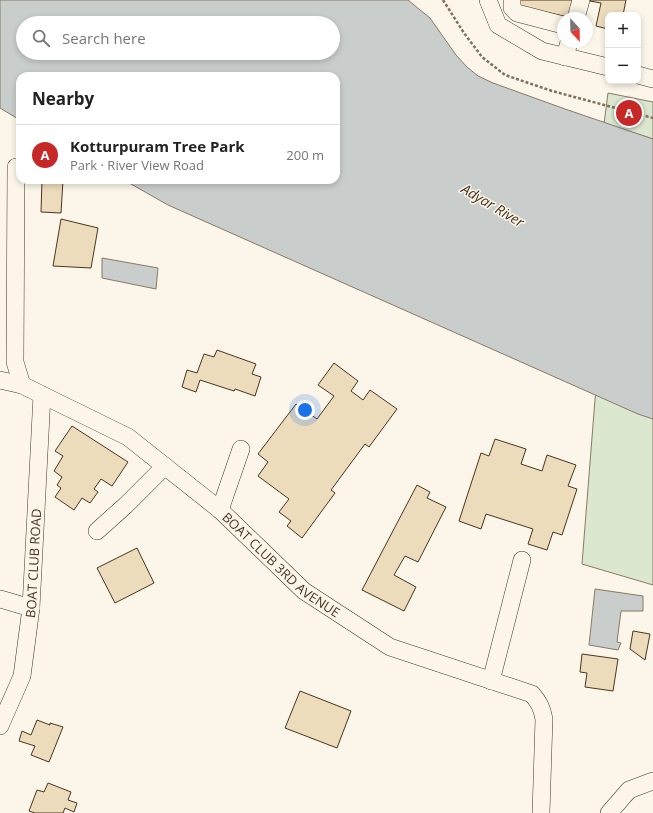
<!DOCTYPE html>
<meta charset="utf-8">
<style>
body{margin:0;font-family:"Open Sans",sans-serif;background:#f2f2f2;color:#222}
.controls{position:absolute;right:12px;top:12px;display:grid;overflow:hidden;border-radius:8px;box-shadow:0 2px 6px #0003}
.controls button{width:36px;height:36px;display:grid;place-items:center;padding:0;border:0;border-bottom:1px solid #e0e0e0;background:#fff;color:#222;font:20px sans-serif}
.compass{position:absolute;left:557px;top:12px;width:36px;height:36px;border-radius:50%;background:#fff;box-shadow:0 2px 6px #0003;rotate:158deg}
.you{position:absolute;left:305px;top:410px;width:14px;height:14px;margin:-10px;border:3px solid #fff;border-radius:50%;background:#1a73e8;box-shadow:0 0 0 6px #1a73e833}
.badge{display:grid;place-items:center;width:26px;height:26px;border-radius:50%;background:#c62828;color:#fff;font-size:13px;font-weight:700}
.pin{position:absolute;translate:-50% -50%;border:2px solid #fff;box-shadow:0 1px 4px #0006}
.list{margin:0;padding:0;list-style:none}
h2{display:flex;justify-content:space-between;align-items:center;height:52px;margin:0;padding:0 16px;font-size:17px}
h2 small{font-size:13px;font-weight:400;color:#767676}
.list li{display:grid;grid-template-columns:26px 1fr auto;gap:12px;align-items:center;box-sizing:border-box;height:60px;padding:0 16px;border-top:1px solid #e0e0e0}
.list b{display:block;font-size:15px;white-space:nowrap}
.list p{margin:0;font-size:13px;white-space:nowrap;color:#767676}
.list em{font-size:13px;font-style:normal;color:#767676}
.icon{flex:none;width:22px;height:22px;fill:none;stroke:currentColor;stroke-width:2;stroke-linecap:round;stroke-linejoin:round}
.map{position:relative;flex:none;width:653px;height:813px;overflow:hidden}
.search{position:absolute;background:#fff;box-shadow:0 2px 6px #0003;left:16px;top:16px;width:324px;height:44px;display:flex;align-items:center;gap:10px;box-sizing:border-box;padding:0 14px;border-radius:22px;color:#767676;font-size:15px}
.panel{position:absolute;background:#fff;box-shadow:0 2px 6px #0003;left:16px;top:72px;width:324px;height:112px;border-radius:12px}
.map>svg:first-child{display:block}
</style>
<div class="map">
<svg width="653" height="813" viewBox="0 0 653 813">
<rect width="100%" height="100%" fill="#fbf6e9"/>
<path fill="#dce7d0" stroke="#887966" d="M608,93L653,102V139L604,124Z
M596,387L653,407V585L582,564Z"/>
<path fill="#c9cecd" stroke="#887966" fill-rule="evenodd" d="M0,0H408L430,18L456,55L467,67L478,76L493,83L565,109L653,139V419L638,414L168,205L124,180H336V76H20V120L0,108ZM23,23H333V53H23Z
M102,258L158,268L156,289L102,278Z
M595,589L643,596V611H621L617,642L621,643L618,650L589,645Z"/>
<path fill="#ecdcbc" stroke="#4a3520" d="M516,0H579L572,18L515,5Z
M591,0H626L623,15H608V29L596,26L601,3L590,1Z
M42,180H63L61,213L41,212Z
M61,219L98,228L91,268L53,266Z
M217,350L256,364L252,374L261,377L255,396L235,389L234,391L200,380L196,392L182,387L187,370L197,373L204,354L214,357Z
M334,363L358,381L351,391L363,400L370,390L397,409L369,447L365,444L331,490L335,493L302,538L287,526L291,521L279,512L289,499L258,476L268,462L258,454L296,404L317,419L334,396L318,385Z
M72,426L128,462L112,486L101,479L94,489L98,492L90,503L82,498L74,510L55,497L61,488L57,485L62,477L54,471L63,456L55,451Z
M495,439L526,449L521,464L542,471L547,455L576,465L568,486L577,489L562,535L553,532L547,550L528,544L533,529L486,514L481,529L459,521L481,453L489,456Z
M417,485L430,492L427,498L446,507L418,562L405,556L394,575L416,587L404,611L362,590Z
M137,548L154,583L115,603L97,568Z
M633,631L650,634L645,660L630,649Z
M582,654L618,659L613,691L585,687L587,673L580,672Z
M300,691L351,711L337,748L285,728Z
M37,720L50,725V723L63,727L49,762L31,755L35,746L19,741L22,731L31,735Z
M48,783L71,792L68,800L77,803L74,812L65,808L63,813H35L29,811L37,790L44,792Z"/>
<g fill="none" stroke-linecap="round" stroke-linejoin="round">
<defs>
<g id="minor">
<path d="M488,0L498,25L542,51L608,67"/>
<path d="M512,0V8L517,13L563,25"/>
<path d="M576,18L581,0"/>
<path d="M565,57L569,42"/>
<path d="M638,75L653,79"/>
<path id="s1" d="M16,167L15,362L22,385L128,437L220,510L304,591L390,647L532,694C539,702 542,708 544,719L541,813"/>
<path d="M0,380L22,385"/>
<path d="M220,510L241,449"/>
<path d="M97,531L126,505L165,466"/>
<path d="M0,599L31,608"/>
<path d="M491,681L522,560"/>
<path id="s2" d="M0,726L22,676L31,608L42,395"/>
<path d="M609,813L629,790L653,781"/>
</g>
</defs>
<use href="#minor" stroke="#4a3520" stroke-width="18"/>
<path stroke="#7f6f5c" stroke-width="2.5" stroke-dasharray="3 2" stroke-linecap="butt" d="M443,0L464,33L482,57L505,75L552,91L653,118"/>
<use href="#minor" stroke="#fbf6e9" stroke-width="17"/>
</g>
<g text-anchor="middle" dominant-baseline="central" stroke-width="3" stroke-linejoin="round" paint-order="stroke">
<g font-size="13" fill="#4a3520" stroke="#fbf6e9">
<text stroke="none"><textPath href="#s2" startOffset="168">BOAT CLUB ROAD</textPath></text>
<text stroke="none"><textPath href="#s1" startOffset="537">BOAT CLUB 3RD AVENUE</textPath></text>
</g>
<g font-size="14" font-style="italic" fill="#4a3520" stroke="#fbf6e9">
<text transform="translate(493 205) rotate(31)">Adyar River</text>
</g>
</g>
</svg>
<div class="controls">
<button>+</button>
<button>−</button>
</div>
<svg class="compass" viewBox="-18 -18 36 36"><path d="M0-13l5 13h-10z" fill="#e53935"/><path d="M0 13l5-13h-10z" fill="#767676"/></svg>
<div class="you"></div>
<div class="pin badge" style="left:629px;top:113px">A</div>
<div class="search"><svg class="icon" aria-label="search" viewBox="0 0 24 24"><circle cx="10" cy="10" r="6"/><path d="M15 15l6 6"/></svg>Search here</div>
<section class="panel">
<h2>Nearby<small></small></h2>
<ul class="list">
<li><span class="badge">A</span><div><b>Kotturpuram Tree Park</b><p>Park · River View Road</p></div><em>200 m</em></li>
</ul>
</section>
</div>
